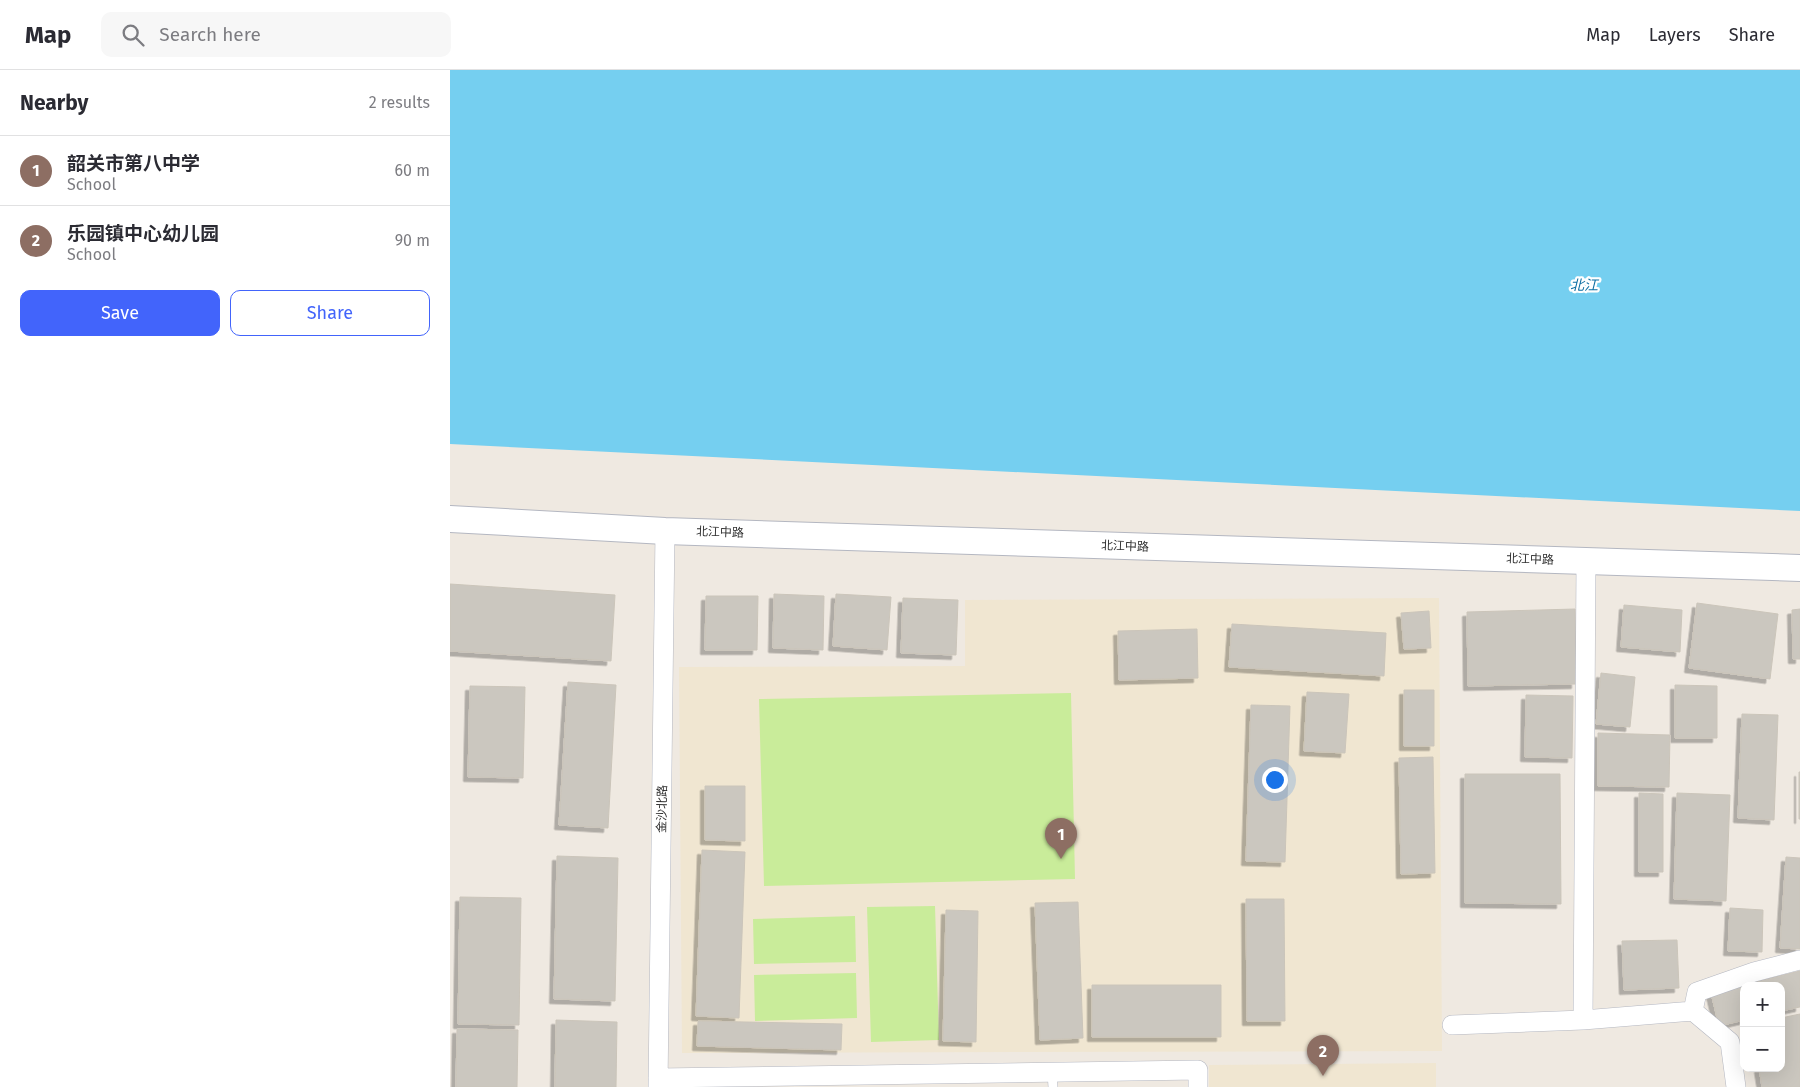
<!DOCTYPE html>
<meta charset="utf-8">
<style>
body{margin:0;font-family:"Fira Sans","Noto Sans SC",sans-serif;background:#f7f7f7;color:#2b2b33}
.controls{position:absolute;right:15px;bottom:15px;display:grid;overflow:hidden;border-radius:10px;box-shadow:0 5px 20px #0002}
.controls button{width:45px;height:45px;display:grid;place-items:center;padding:0;border:0;border-bottom:1px solid #e1e1e2;background:#fff;color:#2b2b33;font:25px sans-serif}
.you{position:absolute;left:824px;top:709px;width:18px;height:18px;margin:-12px;border:4px solid #fff;border-radius:50%;background:#1a73e8;box-shadow:0 0 0 8px #1a73e833}
.badge{display:grid;place-items:center;width:32px;height:32px;border-radius:50%;background:#4264fb;color:#fff;font-size:16px;font-weight:700}
.pin{position:absolute;translate:-50% -41px;filter:drop-shadow(0 1px 2px #0008)}
.pin::after{content:'';position:absolute;top:26px;width:18px;height:15px;background:inherit;clip-path:polygon(0 0,100% 0,50% 100%)}
.list{margin:0;padding:0;list-style:none}
h2{display:flex;justify-content:space-between;align-items:center;height:65px;margin:0;padding:0 20px;font-size:21px}
h2 small{font-size:16px;font-weight:400;color:#7c7c81}
.list li{display:grid;grid-template-columns:32px 1fr auto;gap:15px;align-items:center;box-sizing:border-box;height:70px;padding:0 20px;border-top:1px solid #e1e1e2}
.list b{display:block;font-size:19px;white-space:nowrap}
.list p{margin:0;font-size:16px;white-space:nowrap;color:#7c7c81}
.list em{font-size:16px;font-style:normal;color:#7c7c81}
.actions{display:flex;gap:10px;padding:15px 20px}
.actions a{flex:1;padding:11px 0;border:1px solid #4264fb;border-radius:10px;text-align:center;font-size:18px;color:#4264fb}
.actions .main{background:#4264fb;color:#fff}
.icon{flex:none;width:28px;height:28px;fill:none;stroke:currentColor;stroke-width:2;stroke-linecap:round;stroke-linejoin:round}
.map{position:relative;flex:none;width:1350px;height:1017px;overflow:hidden}
header{display:flex;align-items:center;gap:30px;box-sizing:border-box;height:70px;padding:0 25px;background:#fff;border-bottom:1px solid #e1e1e2}
header strong{font-size:24px}
nav{display:flex;gap:28px;margin-inline-start:auto;font-size:18px}
.search{width:350px;height:45px;background:#f7f7f7;display:flex;align-items:center;gap:12px;box-sizing:border-box;padding:0 18px;border-radius:10px;color:#7c7c81;font-size:19px}
main{display:flex}
aside{flex:1;background:#fff}
.map>svg:first-child{display:block}
</style>
<header>
<strong>Map</strong>
<div class="search"><svg class="icon" aria-label="search" viewBox="0 0 24 24"><circle cx="10" cy="10" r="6"/><path d="M15 15l6 6"/></svg>Search here</div>
<nav><a>Map</a><a>Layers</a><a>Share</a></nav>
</header>
<main>
<aside>
<h2>Nearby<small>2 results</small></h2>
<ul class="list">
<li><span class="badge" style="background:#8d6e63">1</span><div><b>韶关市第八中学</b><p>School</p></div><em>60 m</em></li>
<li><span class="badge" style="background:#8d6e63">2</span><div><b>乐园镇中心幼儿园</b><p>School</p></div><em>90 m</em></li>
</ul>
<div class="actions"><a class="main">Save</a><a>Share</a></div>
</aside>
<div class="map">
<svg width="1350" height="1017" viewBox="0 0 1350 1017">
<defs>
<filter id="shadow"><feDropShadow dx="-4.5" dy="4.5" stdDeviation="0" flood-color="#0004"/></filter>
</defs>
<rect width="100%" height="100%" fill="#efe9e1"/>
<path fill="#f0e6d1" d="M989,528L992,981L232,983L229,597L515,596V530Z
M986,993V1017H759V995Z"/>
<path fill="#c9ec9a" d="M621,623L625,809L314,816L309,629Z
M485,836L489,970L421,972L417,837Z
M405,846L406,892L304,894L303,849Z
M406,903L407,948L305,951L304,905Z"/>
<path fill="#75cff0" d="M0,0H1350V441L0,374Z"/>
<path fill="#cbc7bf" stroke="#cbc5ba" filter="url(#shadow)" d="M0,514L165,525L161,591L0,581Z
M324,524L374,526L373,580L323,578Z
M386,524L441,527L437,580L383,576Z
M256,526H308L307,580H255Z
M453,528L508,530L506,585L451,583Z
M1247,533L1328,544L1320,609L1239,598Z
M1174,535L1232,540L1230,582L1171,577Z
M1125,539L1126,614L1018,616L1017,542Z
M1350,539V589H1343L1342,540Z
M979,541L981,578L954,579L951,543Z
M782,554L936,563L934,606L779,597Z
M747,559L748,608L669,610L668,561Z
M1151,603L1185,607L1180,657L1146,654Z
M118,612L166,615L158,758L109,755Z
M1225,615L1267,616V668H1225Z
M20,616L75,617L73,708L18,707Z
M954,620H984V676H954Z
M857,622L899,624L895,683L854,681Z
M1076,625L1123,626L1122,688L1075,687Z
M801,635L840,636L835,792L796,791Z
M1292,644L1328,645L1324,750L1288,748Z
M1148,663L1220,665L1219,717L1148,716Z
M983,687L985,803L951,804L949,688Z
M1349,702H1350V749H1349Z
M1015,704H1110L1111,834L1015,833Z
M255,716H295V771L255,770Z
M1189,723L1213,724V802H1189Z
M1227,723L1280,725L1276,831L1224,829Z
M252,780L295,782L289,948L246,946Z
M107,786L168,788L165,931L104,929Z
M1336,787L1350,788V879L1330,878Z
M10,827L71,828L69,955L8,954Z
M796,829H834L835,951H797Z
M628,832L633,968L590,970L585,833Z
M1280,838L1313,840L1312,882L1278,881Z
M496,840L528,841L526,972L493,971Z
M1227,870L1229,918L1174,920L1172,871Z
M1350,901V937L1331,941V916H1294V950L1269,956L1261,923Z
M642,915H771V967H642Z
M1350,944V1017H1312L1309,998H1331V948Z
M106,950L167,952L166,1017H105Z
M248,951L392,954L391,980L247,976Z
M7,959L68,960L67,1017H6Z"/>
<g fill="none" stroke-linecap="round" stroke-linejoin="round">
<defs>
<path id="lane" d="M602,1002L603,1017"/>
<path id="street" d="M1136,491L1133,950L1243,941L1280,972L1286,1017
M1243,941L1247,922L1304,902L1350,890
M1002,955L1133,950
M208,1008L748,1000V1017
M208,1017L215,461"/>
<path id="secondary" d="M0,449L215,461L1350,498"/>
</defs>
<use href="#lane" stroke="#b4b7c1" stroke-width="10"/>
<use href="#street" stroke="#b4b7c1" stroke-width="20"/>
<use href="#secondary" stroke="#b4b7c1" stroke-width="28"/>
<use href="#lane" stroke="#fff" stroke-width="9"/>
<use href="#street" stroke="#fff" stroke-width="19"/>
<use href="#secondary" stroke="#fff" stroke-width="26"/>
</g>
<g text-anchor="middle" dominant-baseline="central" stroke-width="4.5" stroke-linejoin="round" paint-order="stroke">
<g font-size="12" fill="#2e2e2e" stroke="#fff">
<text transform="translate(270 462) rotate(2)">北江中路</text>
<text transform="translate(675 476) rotate(2)">北江中路</text>
<text transform="translate(1080 489) rotate(2)">北江中路</text>
<text transform="translate(212 739) rotate(-89)">金沙北路</text>
</g>
<g font-size="14" font-style="italic" fill="#0d6fa3" stroke="#fff">
<text x="1134" y="215">北江</text>
</g>
</g>
</svg>
<div class="controls">
<button>+</button>
<button>−</button>
</div>
<div class="you"></div>
<div class="pin badge" style="left:611px;top:789px;background:#8d6e63">1</div>
<div class="pin badge" style="left:873px;top:1006px;background:#8d6e63">2</div>
</div>
</main>
